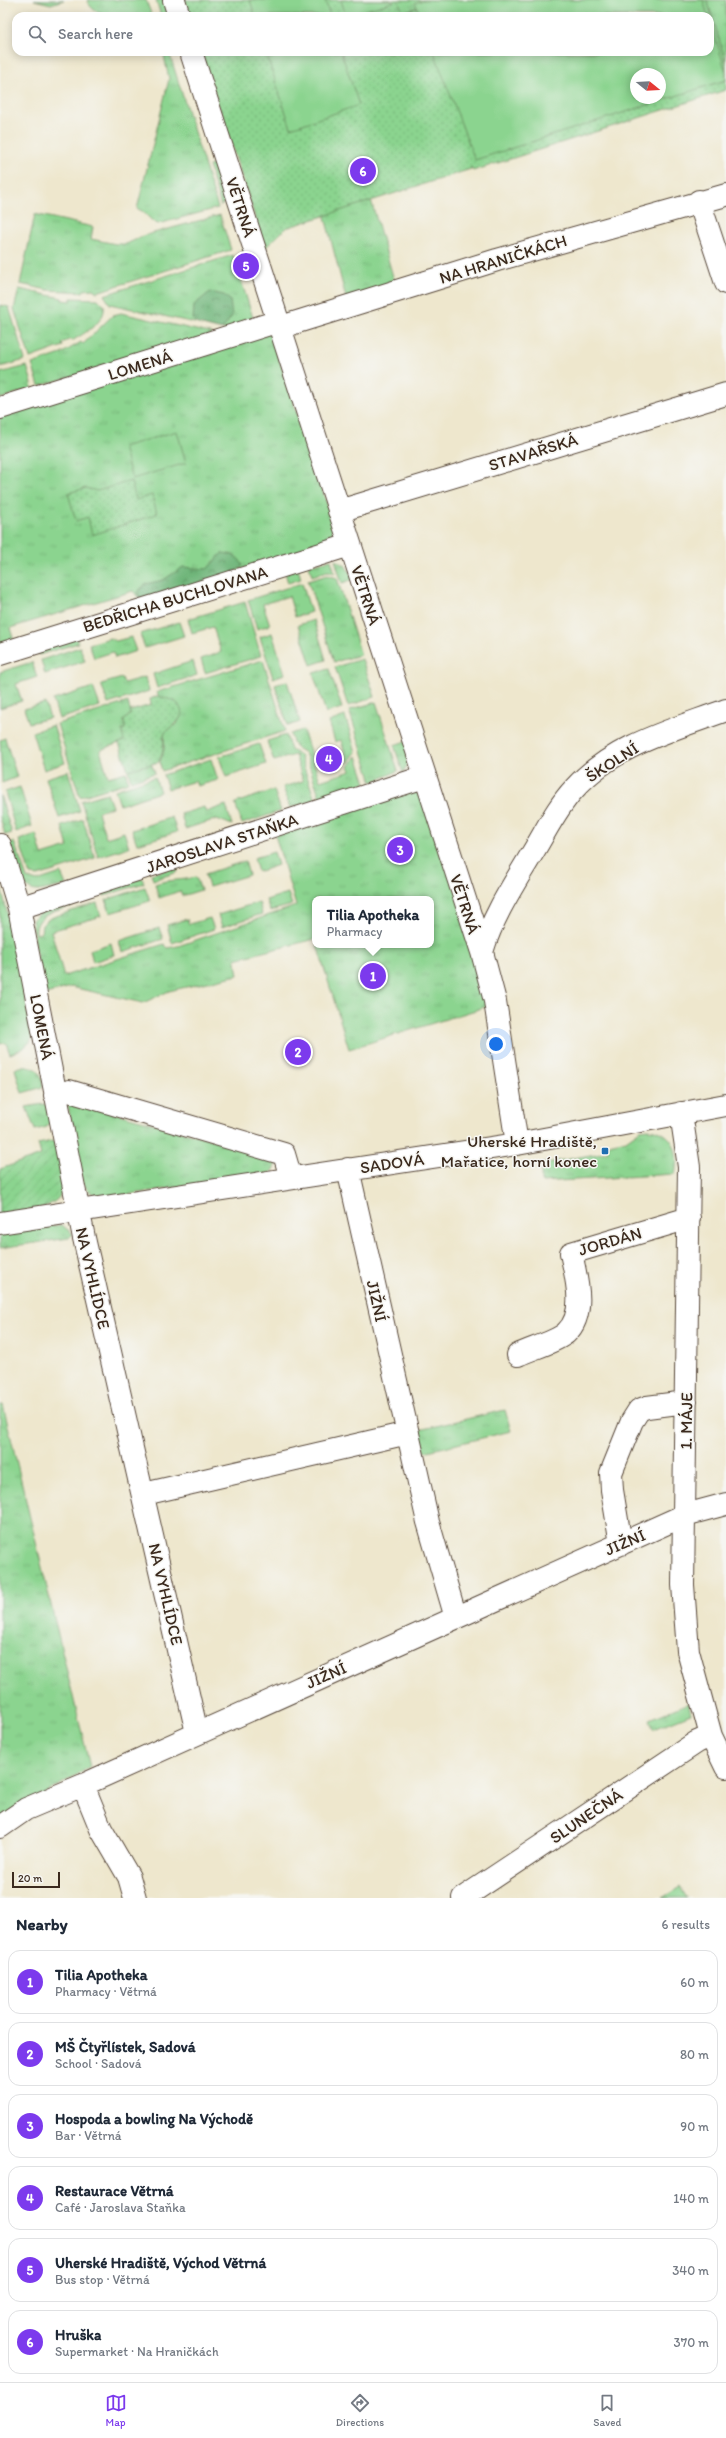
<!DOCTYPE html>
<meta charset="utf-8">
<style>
body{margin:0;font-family:Itim,sans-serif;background:#f6f6f7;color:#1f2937}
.compass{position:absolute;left:630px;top:68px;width:36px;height:36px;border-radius:50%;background:#fff;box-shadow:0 2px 10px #0003;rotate:108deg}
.scale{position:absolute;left:12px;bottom:10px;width:48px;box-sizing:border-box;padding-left:4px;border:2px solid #3b2a1e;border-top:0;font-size:11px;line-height:14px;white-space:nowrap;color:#3b2a1e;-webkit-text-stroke:3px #f6f6f2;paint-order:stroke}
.you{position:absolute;left:496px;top:1044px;width:14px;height:14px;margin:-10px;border:3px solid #fff;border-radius:50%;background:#1a73e8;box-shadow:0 0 0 6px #1a73e833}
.badge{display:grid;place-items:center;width:26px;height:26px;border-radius:50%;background:#7c3aed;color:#fff;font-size:13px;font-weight:700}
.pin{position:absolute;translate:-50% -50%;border:2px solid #fff;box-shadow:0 1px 4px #0006}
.popup{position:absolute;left:312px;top:896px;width:122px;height:52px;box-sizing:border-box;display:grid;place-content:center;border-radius:8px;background:#fff;filter:drop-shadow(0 1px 3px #0005);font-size:13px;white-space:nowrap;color:#747a83}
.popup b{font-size:15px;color:#1f2937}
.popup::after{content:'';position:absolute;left:50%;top:100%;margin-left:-8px;border:8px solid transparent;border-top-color:#fff}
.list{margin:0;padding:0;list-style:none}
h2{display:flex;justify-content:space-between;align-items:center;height:52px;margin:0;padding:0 16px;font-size:17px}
h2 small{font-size:13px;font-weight:400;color:#747a83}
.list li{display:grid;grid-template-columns:26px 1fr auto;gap:12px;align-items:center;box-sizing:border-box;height:64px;margin:0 8px 8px;padding:0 8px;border:1px solid #e0e1e3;border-radius:12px}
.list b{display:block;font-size:15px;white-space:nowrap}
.list p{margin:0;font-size:13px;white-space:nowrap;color:#747a83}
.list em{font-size:13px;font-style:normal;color:#747a83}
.icon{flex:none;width:22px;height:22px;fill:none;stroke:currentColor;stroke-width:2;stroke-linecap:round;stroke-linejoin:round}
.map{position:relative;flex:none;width:726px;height:1898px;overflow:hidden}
.search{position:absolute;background:#fff;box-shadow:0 2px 10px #0003;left:12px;right:12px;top:12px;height:44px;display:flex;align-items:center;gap:10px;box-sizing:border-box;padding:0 14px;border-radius:12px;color:#747a83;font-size:15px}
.sheet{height:484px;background:#fff}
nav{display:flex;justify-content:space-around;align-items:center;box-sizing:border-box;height:56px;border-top:1px solid #e0e1e3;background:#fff;font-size:11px;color:#747a83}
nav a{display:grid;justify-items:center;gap:2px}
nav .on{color:#7c3aed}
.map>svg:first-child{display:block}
</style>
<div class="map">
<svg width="726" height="1898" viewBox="0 0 726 1898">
<defs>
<pattern id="grass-tufts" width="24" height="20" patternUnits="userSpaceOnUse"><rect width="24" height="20" fill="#8bd48f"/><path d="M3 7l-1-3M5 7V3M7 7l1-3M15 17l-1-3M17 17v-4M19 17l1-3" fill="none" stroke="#79b67b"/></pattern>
<pattern id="forest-crowns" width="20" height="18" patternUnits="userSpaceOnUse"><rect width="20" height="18" fill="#70b67a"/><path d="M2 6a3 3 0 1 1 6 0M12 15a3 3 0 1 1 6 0" fill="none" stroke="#5d9463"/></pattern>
<pattern id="park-dots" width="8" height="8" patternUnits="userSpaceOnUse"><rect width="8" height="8" fill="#8bd48f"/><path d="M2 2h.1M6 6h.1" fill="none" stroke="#79b67b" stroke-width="1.8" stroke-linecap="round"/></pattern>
<pattern id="garden-furrows" width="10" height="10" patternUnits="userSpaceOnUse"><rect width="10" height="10" fill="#8bd48f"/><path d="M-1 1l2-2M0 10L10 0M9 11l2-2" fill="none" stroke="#79b67b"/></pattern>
</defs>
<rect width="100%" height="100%" fill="#f6f6f2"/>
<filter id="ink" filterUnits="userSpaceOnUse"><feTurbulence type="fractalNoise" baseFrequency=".025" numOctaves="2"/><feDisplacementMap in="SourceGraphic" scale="8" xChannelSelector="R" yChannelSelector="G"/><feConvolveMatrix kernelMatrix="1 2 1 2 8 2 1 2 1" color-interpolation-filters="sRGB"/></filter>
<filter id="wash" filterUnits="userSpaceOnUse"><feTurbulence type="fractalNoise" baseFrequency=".012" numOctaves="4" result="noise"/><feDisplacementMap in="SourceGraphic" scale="16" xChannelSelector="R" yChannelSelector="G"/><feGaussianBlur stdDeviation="0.9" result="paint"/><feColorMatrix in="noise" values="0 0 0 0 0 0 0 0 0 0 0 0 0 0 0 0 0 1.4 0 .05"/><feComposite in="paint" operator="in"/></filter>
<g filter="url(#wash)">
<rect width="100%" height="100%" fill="#eee7cd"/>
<path fill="url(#grass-tufts)" stroke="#637f56" d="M34,0H64L51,4Z
M87,0H146L152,16C132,16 95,23 87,0Z
M156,0H165L171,16H161Z
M398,0H443L402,12Z
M707,0H726V63Z
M170,55L218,208L158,224C149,221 145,210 137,209L169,79L164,56Z
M219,163L229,197L221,206L209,166Z
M371,200L396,287L347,302L324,213Z
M35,214L93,227L91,239L116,244H126L146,235L220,215L231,250L97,292L93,289L84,290L83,292L48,290L20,284Z
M233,255L255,324L230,331L110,304L104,295Z
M19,289L62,298V300L71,301V298L98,299L104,305C107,322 84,333 72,341L71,339L62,343L63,346L30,358L14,309Z
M0,305L9,307L25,360L0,367Z
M121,313L214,334L39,386L32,364L61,354L81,342L83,344L113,315Z
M269,329L334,525L333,533L328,541L142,602L133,591L10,628L14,641L0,646V410Z
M27,366L32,383L31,388L0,399V373Z
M331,560L335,573L328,571L312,576L309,565Z
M335,560L345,565L354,579L342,583Z
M298,568L301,579L288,583L285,572Z
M327,575L337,578L361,655L334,662L308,581Z
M302,583L311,612L295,617L289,596L263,604L270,625L257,629L248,600Z
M245,602L261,656L205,673L201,659L221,652L213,627L192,633L188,619Z
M314,620L326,660L311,665L298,625Z
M179,622L184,636L145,648L140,634Z
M272,633L285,674L273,678L260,637Z
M76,637L78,643L39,655L37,649Z
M131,637L136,651L115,658L113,652L94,658L89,644L110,638L116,641Z
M80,647L85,661L45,674L41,660Z
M362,659L375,697L348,706L335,667Z
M263,660L285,731L162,771C158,759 162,760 164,749C166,733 159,734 177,724L181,715L178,704L159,698L157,692Z
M193,661L197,675L157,688L153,674Z
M32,662L37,677L16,684L22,701L0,708V672Z
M329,669L342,708L326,713L313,673Z
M145,677L149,691L108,704L101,684L122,678L124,683Z
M287,681L300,722L288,726L275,685Z
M93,687L100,706L59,719L53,700Z
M128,702L131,714L124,720L125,729L122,731L125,741L100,750L108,777L126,772L128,782L80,797L57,724Z
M376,702L398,771L372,782L349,710Z
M45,703L50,718L29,723L24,709Z
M345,716L356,752L348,763L341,740L335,742L329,722Z
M53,725L65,763L44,770L32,732Z
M303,730L320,781L351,771L349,766L357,756L366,783L320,798L305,753L295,747L290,734Z
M286,735L291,750L300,755L315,800L290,808L283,787L303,781L295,755L274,761L267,741Z
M5,738L17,777L2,783L0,740Z
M406,741L409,761L403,773L394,745Z
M259,744L266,764L226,777L219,757Z
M211,759L218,780L197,786L195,781L168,789L163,775Z
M151,763L155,773L131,781L128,770Z
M68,771L80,811L59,818L46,778Z
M155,777L160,792L120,805L115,790Z
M20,787L32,826L16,832L5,792Z
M410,789L423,795L495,1004L349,1049L317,945H431V899H315V939L235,959L238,975L169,991L143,1003L71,987L42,995L32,920L40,912L71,900L73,906C57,911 34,914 36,934L41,933L42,925L50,918L97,903L101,916L51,931L64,976L164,944L168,948L178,946L296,906L275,835Z
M274,790L281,811L242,824L235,803Z
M107,793L112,807L98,812L106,838L124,832L129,847L98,857L81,801Z
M0,795L12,833L5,835L0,817Z
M226,805L232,825L217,819L185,829L181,814L204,807L206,812Z
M172,817L177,832L137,844L132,830Z
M83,819L95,858L38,876L30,875L19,840L36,834L42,855L68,847L62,826Z
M14,842L27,878L37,881L61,873L66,885C57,887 47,890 38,891C18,892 13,858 8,843Z
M274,852L278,865L258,872L254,858Z
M245,861L249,875L209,887L205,874Z
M176,867L178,872L153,880L151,874Z
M196,877L201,890L182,896L180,891L159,898L155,884C169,879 182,881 196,877Z
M142,878L144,883L104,896L102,890Z
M0,883L15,944L30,1024L34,1027C35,1043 23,1049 10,1054L6,1043L0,1044Z
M145,887L150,901L110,913L106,900Z
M94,892L96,898L78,904L76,898Z
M288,893L292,905L270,911L266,900Z
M259,902L262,914L222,927L218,915Z
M210,918L214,929L172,943L167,925L187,919L189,924Z
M159,928L163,939L122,952L119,941Z
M111,943L114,955L93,962L90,950Z
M20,1067C36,1066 41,1070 43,1086L40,1088L22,1093L15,1069Z
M67,1100L272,1156L276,1164L271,1173L105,1198C93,1195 88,1192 82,1182Z
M43,1104L48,1105L51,1121L47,1127L35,1130L26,1107Z
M648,1129C674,1131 680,1152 675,1174L541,1182V1164L607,1152L609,1144L626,1140L640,1130Z
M62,1225L73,1234L69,1238L0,1248V1231Z
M0,1405H3L90,1767L0,1820Z
M505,1410L511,1431L424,1452L419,1430Z
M688,1703L691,1714L653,1729L650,1719Z
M680,1887L687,1898H662Z"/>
<path fill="url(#forest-crowns)" stroke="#56704c" d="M210,292L224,295L230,300L232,316L222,330L198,324L193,320L194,305Z
M222,553C232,554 239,556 243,566L233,573L142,602L137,592L146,584L163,580L183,567L207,569Z"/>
<path fill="url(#park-dots)" stroke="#637f56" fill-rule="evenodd" d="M184,0H398L403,12L443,0H707L726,63V90L473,171L471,167V169L286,228L265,248L201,52H710V16H190ZM636,74H660V98H636Z
M131,481L136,500L152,495L157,514L92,535L88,517L76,521L68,493L86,488L97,491Z
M158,696L175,701C192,718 172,723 164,734L163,750L159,762L128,770L119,743L124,741L122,730L125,729L124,720L131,714L130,711L151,705L150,699Z"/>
<path fill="url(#garden-furrows)" stroke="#637f56" d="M52,1141L57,1144L65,1187C56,1213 23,1210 0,1214V1169L41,1155L38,1144Z"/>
<path fill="#8bd48f" stroke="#637f56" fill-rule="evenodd" d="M250,0H325L330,16H255Z
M341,0H392L393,2L346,16Z
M424,0H703L708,16H421L415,3Z
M710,21L726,72V80L475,160L434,52H710ZM636,74H660V98H636Z
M291,52H341L359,105L291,128L268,59Z
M177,431L186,463L132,479L123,447Z"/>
</g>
<g filter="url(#ink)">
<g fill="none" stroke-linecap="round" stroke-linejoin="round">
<defs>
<path id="minor" d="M174,0L179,16
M191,52L482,952L495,1001L517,1144
M699,201L726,283
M281,327L497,260L726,195
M0,408L279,321
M339,511L726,394
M0,654L350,545
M0,845L19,908L84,1238L197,1733
M19,908L424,777
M482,952C492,918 512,887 530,857C544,835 556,808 574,789C613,745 673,730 726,710
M55,1095L69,1091L284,1154L291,1178
M681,1113L689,1167L683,1585L688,1651L711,1736L726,1767
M348,1169L428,1522L456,1618
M0,1223L517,1144L726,1105
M518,1355C530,1349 556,1342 566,1333C587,1314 576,1277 571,1253L689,1218
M144,1494L408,1433
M621,1544L612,1490L611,1473L632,1421L639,1410L647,1407L686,1402
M0,1827L26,1809L83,1785
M135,1898L129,1877L101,1829L83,1785L685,1515L726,1504
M463,1898L697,1742L711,1736"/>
</defs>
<use href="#minor" stroke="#564638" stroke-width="24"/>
<use href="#minor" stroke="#fff" stroke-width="22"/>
</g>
</g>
<rect fill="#1f6fb2" stroke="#f6f6f2" stroke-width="1.5" x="601" y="1147" width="8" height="8" rx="2"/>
<g text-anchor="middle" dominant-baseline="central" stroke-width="3" stroke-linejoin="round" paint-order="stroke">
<g font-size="17" fill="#3b2a1e" stroke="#f6f6f2">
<text transform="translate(241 207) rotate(72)">VĚTRNÁ</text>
<text transform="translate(503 259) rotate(-17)">NA HRANIČKÁCH</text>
<text transform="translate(140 365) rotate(-17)">LOMENÁ</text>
<text transform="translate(533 452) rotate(-17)">STAVAŘSKÁ</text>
<text transform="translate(366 595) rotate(72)">VĚTRNÁ</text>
<text transform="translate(175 599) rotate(-17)">BEDŘICHA BUCHLOVANA</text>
<text transform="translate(612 762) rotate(-33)">ŠKOLNÍ</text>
<text transform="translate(222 843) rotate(-18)">JAROSLAVA STAŇKA</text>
<text transform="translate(465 904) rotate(72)">VĚTRNÁ</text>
<text transform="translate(42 1027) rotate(79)">LOMENÁ</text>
<text transform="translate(392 1163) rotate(-8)">SADOVÁ</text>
<text transform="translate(610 1241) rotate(-16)">JORDÁN</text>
<text transform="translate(93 1278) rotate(77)">NA VYHLÍDCE</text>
<text transform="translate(377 1301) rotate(77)">JIŽNÍ</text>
<text transform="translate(686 1421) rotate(-89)">1. MÁJE</text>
<text transform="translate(625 1542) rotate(-23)">JIŽNÍ</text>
<text transform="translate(166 1594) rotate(77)">NA VYHLÍDCE</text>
<text transform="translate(326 1675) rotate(-24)">JIŽNÍ</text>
<text transform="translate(586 1816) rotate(-34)">SLUNEČNÁ</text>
</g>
<g font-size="17" fill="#3b2a1e" stroke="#f6f6f2" text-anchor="end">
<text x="597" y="1141">Uherské Hradiště,<tspan x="597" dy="20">Mařatice, horní konec</tspan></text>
</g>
</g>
</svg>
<svg class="compass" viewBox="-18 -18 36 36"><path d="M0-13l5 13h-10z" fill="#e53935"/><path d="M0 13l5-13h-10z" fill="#747a83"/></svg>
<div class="scale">20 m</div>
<div class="you"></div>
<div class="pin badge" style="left:373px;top:976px">1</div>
<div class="popup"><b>Tilia Apotheka</b>Pharmacy</div>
<div class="pin badge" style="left:298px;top:1052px">2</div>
<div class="pin badge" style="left:400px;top:850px">3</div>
<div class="pin badge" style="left:329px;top:759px">4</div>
<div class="pin badge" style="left:246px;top:266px">5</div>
<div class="pin badge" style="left:363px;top:171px">6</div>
<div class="search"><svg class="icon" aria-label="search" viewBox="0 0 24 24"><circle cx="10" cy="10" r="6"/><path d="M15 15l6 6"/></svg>Search here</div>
</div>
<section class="sheet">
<h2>Nearby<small>6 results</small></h2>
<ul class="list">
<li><span class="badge">1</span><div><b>Tilia Apotheka</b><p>Pharmacy · Větrná</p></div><em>60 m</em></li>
<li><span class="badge">2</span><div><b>MŠ Čtyřlístek, Sadová</b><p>School · Sadová</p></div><em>80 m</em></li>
<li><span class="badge">3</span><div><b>Hospoda a bowling Na Východě</b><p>Bar · Větrná</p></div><em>90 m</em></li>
<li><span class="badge">4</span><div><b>Restaurace Větrná</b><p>Café · Jaroslava Staňka</p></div><em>140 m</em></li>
<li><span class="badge">5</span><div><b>Uherské Hradiště, Východ Větrná</b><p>Bus stop · Větrná</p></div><em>340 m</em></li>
<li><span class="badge">6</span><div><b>Hruška</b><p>Supermarket · Na Hraničkách</p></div><em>370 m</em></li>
</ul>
</section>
<nav>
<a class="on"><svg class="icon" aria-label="map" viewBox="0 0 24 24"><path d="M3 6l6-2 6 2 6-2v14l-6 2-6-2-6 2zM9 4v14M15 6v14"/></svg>Map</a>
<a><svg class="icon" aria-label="directions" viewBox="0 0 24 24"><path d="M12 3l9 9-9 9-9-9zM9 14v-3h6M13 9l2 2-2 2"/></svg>Directions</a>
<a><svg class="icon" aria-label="saved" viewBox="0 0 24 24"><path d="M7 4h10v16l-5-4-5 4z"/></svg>Saved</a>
</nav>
